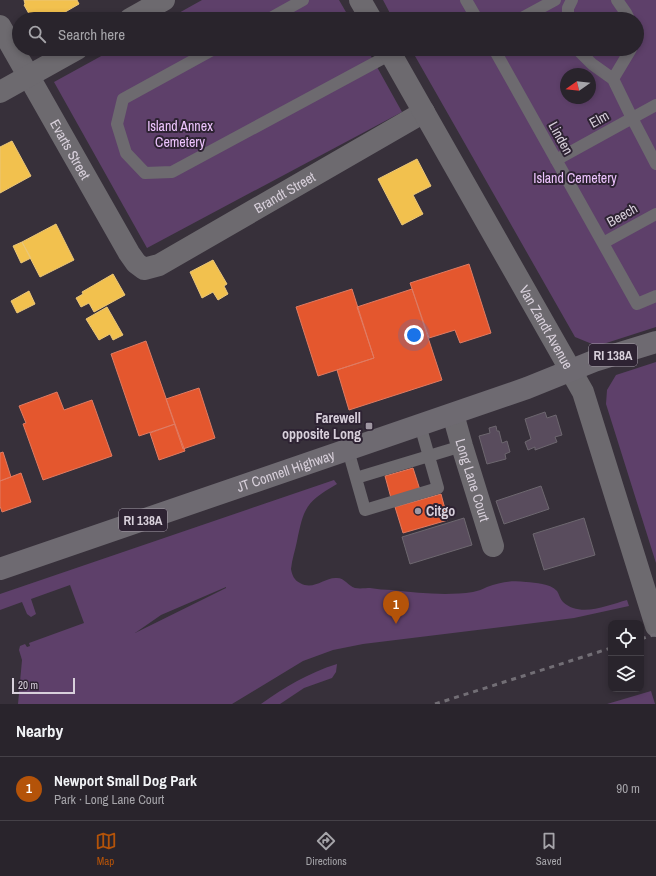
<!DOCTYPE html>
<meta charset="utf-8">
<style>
body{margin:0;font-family:"Archivo Narrow",sans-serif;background:#353038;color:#f1f3f6}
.controls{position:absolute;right:12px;bottom:12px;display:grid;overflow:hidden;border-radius:8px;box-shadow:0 2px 6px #0003}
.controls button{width:36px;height:36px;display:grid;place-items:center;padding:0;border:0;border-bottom:1px solid #454148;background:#29242c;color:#f1f3f6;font:20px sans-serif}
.compass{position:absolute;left:560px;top:68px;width:36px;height:36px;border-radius:50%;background:#29242c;box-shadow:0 2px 6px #0003;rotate:256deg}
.scale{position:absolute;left:12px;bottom:10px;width:63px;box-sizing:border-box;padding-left:4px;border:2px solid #d8d0db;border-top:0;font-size:11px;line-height:14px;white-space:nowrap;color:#d8d0db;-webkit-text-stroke:3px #2e2333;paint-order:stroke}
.you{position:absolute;left:414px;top:335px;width:14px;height:14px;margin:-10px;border:3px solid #fff;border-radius:50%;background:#1a73e8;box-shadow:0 0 0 6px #1a73e833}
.badge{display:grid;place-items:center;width:26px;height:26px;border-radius:50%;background:#b45309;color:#fff;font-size:13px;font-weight:700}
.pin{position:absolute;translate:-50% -33px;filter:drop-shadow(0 1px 2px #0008)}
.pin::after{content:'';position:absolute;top:21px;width:14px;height:12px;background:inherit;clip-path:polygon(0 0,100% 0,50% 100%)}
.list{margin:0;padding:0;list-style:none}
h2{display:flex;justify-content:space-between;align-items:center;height:52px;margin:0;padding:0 16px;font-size:17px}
h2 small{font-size:13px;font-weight:400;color:#a5a4a9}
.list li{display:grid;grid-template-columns:26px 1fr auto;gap:12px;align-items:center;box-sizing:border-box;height:64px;padding:0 16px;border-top:1px solid #454148}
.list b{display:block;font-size:15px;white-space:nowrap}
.list p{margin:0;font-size:13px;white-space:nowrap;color:#a5a4a9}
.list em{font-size:13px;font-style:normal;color:#a5a4a9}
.icon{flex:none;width:22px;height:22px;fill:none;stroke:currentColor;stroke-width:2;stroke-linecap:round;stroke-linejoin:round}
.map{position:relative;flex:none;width:656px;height:704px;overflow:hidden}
.search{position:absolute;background:#29242c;box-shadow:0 2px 6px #0003;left:12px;right:12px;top:12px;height:44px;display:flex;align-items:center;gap:10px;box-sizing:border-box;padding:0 14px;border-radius:22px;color:#a5a4a9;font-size:15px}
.sheet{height:116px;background:#29242c}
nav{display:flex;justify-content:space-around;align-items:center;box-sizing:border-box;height:56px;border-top:1px solid #454148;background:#29242c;font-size:11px;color:#a5a4a9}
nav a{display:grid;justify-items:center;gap:2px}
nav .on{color:#b45309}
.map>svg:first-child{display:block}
</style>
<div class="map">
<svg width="656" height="704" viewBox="0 0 656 704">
<rect width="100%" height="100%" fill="#37303a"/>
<path fill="#5e406a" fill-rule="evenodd" d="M202,0H339L350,19H168Z
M383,0H656V327L597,346L575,337L411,49H637V19H393ZM566,74H590V98H566Z
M114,49H367L402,112L147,248L54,82Z
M656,362V563L606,404L607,390L616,375Z
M334,480L337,484C306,502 304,507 297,541C295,551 292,559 291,569C292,575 294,580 300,583C314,591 324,577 337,578C345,578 348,586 355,588C360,589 366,588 370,588C377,589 385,590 392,590C419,593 446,596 473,592C478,591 483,589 487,587C500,582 512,580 526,582C536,583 549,583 557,591C559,594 560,599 563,602C580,618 608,605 627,600L629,606L574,618L363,644L333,650L303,661L232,704H18L22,660L19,650L20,646L25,644L27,647L30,646L29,643L84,623L70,585L31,599L36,614L31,617L27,614L22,602L0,610V594ZM226,587V588L135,633L161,615Z
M337,664L336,672L332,678L304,688L280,704H261C285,687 308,673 337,664Z
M651,691L655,704H607Z"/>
<path fill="#f2c14e" stroke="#eac678" d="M24,0H77L79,4L60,15L62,19H32L24,5L25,4Z
M12,141L31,176L0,193V147Z
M417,159L431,186L413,195L423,214L402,225L378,179Z
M56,224L74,260L40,277L22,242Z
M22,242L31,258L21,263L13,246Z
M213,260L227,284L224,286L228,294L218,300L213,292L202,298L190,272Z
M113,274L125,295L94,312L89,303L81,307L76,298L83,294L82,292Z
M29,291L35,304L17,313L11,301Z
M107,307L123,335L113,340L110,334L99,340L86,319Z"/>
<path fill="#e4572e" stroke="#e07b62" d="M469,264L491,333L460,343L455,330L429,338L410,283Z
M352,289L374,358L318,376L296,307Z
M412,289L442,380L349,410L337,370L374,358L357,307Z
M146,341L175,424L139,436L111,354Z
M199,388L215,438L183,449L166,399Z
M57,392L64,410L92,400L112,456L43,480L23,424L26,423L19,406Z
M175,424L185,451L159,460L150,433Z
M3,452L11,477L0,481V453Z
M413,468L420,490L391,498L385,476Z
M21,473L31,502L2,512L0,506V481Z
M441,494L448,520L403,533L395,507Z"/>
<path fill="#594c5d" stroke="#6d676f" d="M545,412L547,418L556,415L562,435L555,437L557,442L535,450V447L528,450L525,442L531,439L525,419Z
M496,426L497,431H499L502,443L507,441L510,452L505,454L506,459L487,464L479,436L490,433L489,428Z
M541,486L549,509L504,524L496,501Z
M464,518L472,545L410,564L402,537Z
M584,518L595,555L544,570L533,534Z"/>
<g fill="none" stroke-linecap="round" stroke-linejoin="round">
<path stroke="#6d6a6f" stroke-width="12" d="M466,0L477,19
M617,0L626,13L629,19
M269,19L303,0
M520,19L555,0
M568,19V8L572,0
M214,49L123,99L117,124L126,153L145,173L172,172L391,54
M494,49L637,304L656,296
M577,49L592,64L613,79L632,118L656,164
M613,79L631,49
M556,160L656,105
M603,243L656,214
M348,450L365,510L438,488L420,425
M356,478L462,446"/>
<g stroke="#6d6a6f" stroke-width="22">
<path d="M130,19L164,0"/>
<path id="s1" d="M0,26L129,253L136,263L144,269L159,265L424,112"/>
<path d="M0,92L77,49"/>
<path id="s2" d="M453,414L462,446L493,546"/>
</g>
<g stroke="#6d6a6f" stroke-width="22">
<path d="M360,0L371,19"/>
<path id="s3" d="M388,49L583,392L656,626"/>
</g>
<path stroke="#6e6a71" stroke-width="22" id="s4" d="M0,569L527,388L594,361L656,342"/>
<path stroke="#726e75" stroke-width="3" stroke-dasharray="5 5" stroke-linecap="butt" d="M641,639L656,634
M435,704L611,648"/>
</g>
<g fill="#a098a3" stroke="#2e2333" stroke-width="1.5">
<rect x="365" y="422" width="8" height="8" rx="2"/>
<circle cx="418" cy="511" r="4"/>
</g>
<g text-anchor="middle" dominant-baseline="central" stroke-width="4" stroke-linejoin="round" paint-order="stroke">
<g fill="#2e2333" stroke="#a59ca9" stroke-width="1">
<rect x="589" y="344" width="48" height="22" rx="3"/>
<rect x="119" y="509" width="48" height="22" rx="3"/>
</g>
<g font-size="13" font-weight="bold" fill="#d8d0db">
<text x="613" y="355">RI 138A</text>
<text x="143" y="520">RI 138A</text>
</g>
<g font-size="14" fill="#d8d0db" stroke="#2e2333">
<text transform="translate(599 119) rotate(-29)">Elm</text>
<text transform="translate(561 138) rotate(61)">Linden</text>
<text stroke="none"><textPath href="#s1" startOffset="142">Evarts Street</textPath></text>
<text stroke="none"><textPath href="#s1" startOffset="444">Brandt Street</textPath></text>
<text transform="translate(622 215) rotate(-29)">Beech</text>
<text stroke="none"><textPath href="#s3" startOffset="320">Van Zandt Avenue</textPath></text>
<text stroke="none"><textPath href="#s4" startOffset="302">JT Connell Highway</textPath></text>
<text stroke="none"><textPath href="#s2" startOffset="69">Long Lane Court</textPath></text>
</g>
<g font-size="14" fill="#edc4fd" stroke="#2e2333">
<text x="180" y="126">Island Annex<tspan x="180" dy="16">Cemetery</tspan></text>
<text x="575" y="178">Island Cemetery</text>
</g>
<g font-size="14" font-weight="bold" fill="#d8d0db" stroke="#2e2333" text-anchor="end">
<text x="361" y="418">Farewell<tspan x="361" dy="16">opposite Long</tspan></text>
<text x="426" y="511" text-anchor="start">Citgo</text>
</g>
</g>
</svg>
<div class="controls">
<button><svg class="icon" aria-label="locate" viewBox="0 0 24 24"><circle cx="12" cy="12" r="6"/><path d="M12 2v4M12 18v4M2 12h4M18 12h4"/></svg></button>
<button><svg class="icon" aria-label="layers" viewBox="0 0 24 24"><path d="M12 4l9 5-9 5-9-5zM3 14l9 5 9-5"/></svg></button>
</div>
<svg class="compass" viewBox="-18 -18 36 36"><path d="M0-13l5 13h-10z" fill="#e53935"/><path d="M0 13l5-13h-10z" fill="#a5a4a9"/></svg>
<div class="scale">20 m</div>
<div class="you"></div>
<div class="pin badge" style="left:396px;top:624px">1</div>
<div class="search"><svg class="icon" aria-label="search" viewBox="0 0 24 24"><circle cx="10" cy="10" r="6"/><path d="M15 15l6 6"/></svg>Search here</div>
</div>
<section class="sheet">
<h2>Nearby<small></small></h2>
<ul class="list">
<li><span class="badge">1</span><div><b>Newport Small Dog Park</b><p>Park · Long Lane Court</p></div><em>90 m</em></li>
</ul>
</section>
<nav>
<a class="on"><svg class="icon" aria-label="map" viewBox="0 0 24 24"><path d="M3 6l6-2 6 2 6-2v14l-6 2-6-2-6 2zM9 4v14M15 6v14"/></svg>Map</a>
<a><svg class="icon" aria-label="directions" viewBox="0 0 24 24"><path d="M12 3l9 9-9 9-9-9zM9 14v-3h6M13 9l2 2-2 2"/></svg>Directions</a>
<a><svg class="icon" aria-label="saved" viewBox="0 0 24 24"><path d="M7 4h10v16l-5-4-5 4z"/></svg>Saved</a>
</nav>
